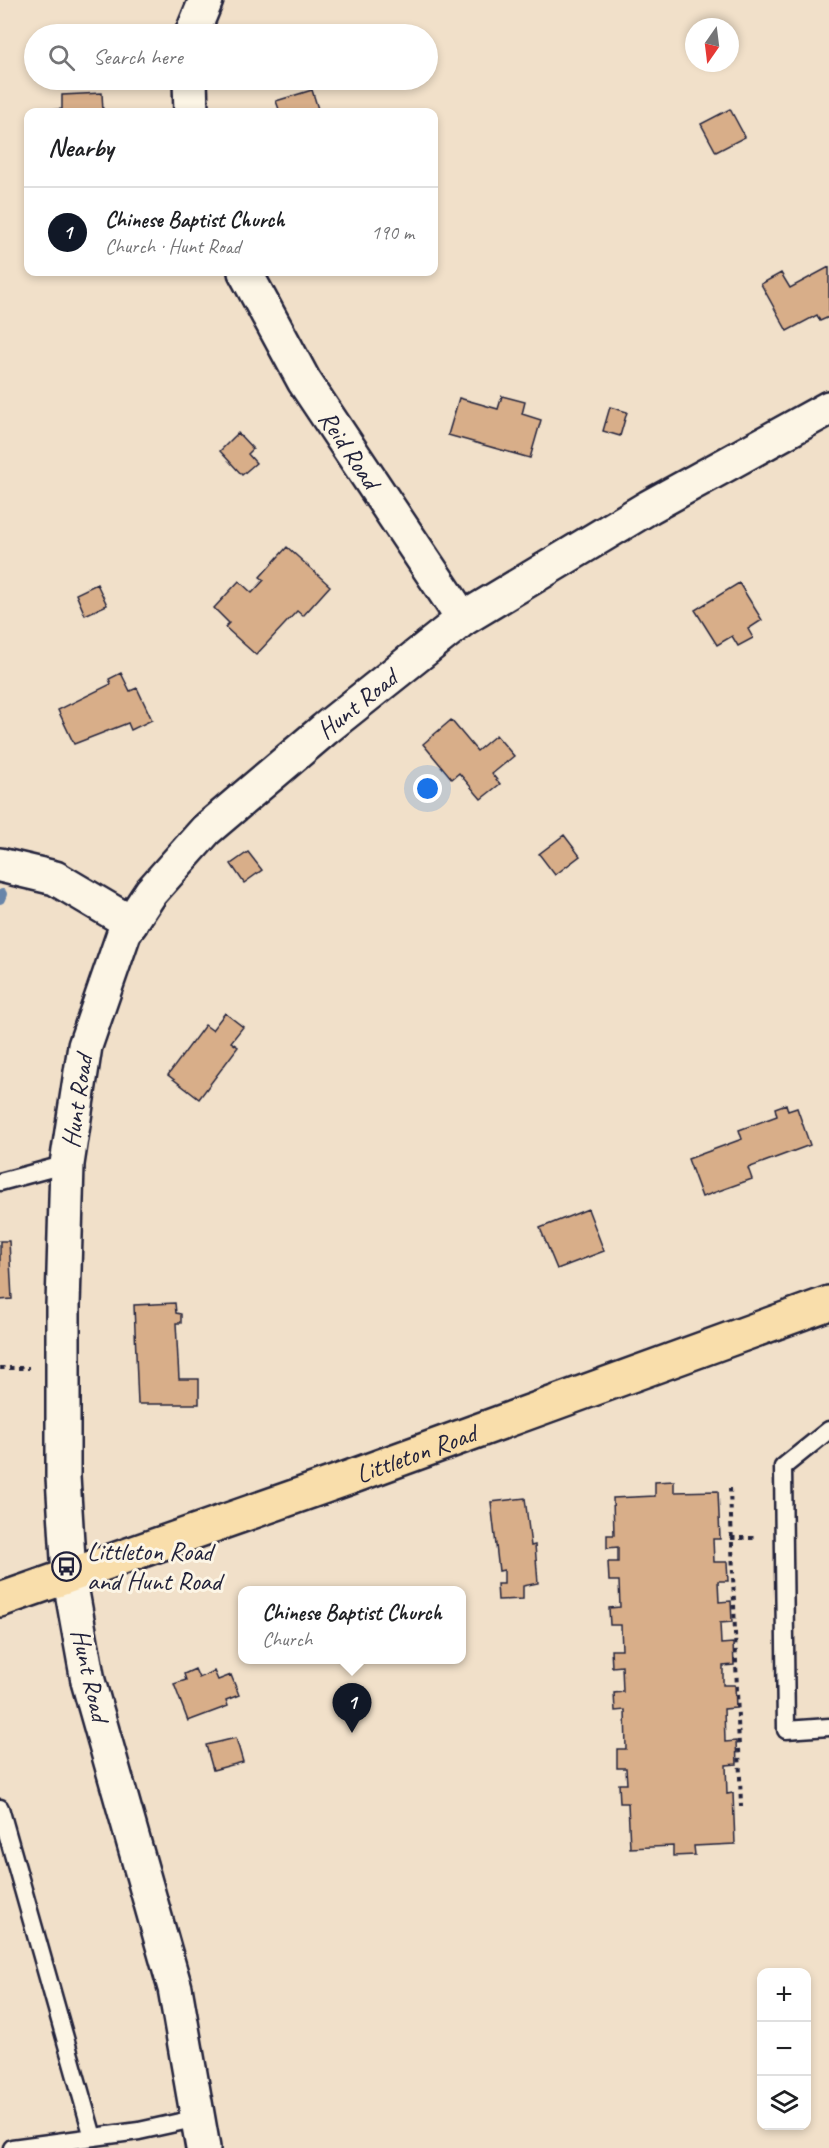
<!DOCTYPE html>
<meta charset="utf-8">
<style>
body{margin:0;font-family:Caveat,sans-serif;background:#f6f6f6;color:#202124}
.controls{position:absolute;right:18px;bottom:18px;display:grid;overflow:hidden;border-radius:12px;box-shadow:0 3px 9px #0003}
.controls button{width:54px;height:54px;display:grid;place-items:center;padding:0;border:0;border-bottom:2px solid #e0e0e0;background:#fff;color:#202124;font:30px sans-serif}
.compass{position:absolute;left:685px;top:18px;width:54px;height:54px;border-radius:50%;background:#fff;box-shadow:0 3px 9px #0003;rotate:194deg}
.you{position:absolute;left:428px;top:789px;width:21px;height:21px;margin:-15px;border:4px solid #fff;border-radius:50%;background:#1a73e8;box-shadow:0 0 0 9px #1a73e833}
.badge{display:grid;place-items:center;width:39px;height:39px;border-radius:50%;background:#111827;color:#fff;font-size:20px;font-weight:700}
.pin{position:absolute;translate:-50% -50px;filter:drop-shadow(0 2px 3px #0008)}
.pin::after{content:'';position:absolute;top:32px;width:21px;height:18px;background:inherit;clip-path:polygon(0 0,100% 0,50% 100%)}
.popup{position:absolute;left:238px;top:1586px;width:228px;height:78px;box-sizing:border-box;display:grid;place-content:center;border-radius:12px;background:#fff;filter:drop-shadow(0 2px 4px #0005);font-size:20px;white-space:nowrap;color:#757577}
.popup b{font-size:22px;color:#202124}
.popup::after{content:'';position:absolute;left:50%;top:100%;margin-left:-12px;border:12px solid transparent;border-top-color:#fff}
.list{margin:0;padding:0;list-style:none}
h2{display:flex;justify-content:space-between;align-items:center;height:78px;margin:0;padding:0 24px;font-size:26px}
h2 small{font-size:20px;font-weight:400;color:#757577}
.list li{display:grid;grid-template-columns:39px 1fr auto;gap:18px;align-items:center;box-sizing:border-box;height:90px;padding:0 24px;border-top:2px solid #e0e0e0}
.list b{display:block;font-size:22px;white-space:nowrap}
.list p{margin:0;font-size:20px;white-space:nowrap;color:#757577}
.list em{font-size:20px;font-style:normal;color:#757577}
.icon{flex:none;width:33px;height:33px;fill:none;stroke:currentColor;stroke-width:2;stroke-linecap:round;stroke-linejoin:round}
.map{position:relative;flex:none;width:829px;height:2148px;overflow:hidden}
.search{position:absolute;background:#fff;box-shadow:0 3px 9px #0003;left:24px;top:24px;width:414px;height:66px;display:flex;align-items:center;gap:15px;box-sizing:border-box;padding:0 21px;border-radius:33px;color:#757577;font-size:22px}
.panel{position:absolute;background:#fff;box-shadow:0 3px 9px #0003;left:24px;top:108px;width:414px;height:168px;border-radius:12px}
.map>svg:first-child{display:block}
</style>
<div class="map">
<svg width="829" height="2148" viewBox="0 0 829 2148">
<rect width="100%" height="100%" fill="#f1e0c9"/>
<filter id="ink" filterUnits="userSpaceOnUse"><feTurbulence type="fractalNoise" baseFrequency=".0167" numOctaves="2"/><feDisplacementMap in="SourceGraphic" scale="12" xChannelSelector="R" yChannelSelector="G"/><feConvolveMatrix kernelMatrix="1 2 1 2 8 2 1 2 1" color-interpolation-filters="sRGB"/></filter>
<g filter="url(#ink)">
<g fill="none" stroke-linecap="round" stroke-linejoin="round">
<path stroke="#6785a9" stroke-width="10" d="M0,899L2,894"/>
</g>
<path fill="#d8ae89" stroke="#22223b" stroke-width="1.5" d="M312,90L319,112H280L276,101Z
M102,93L103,112H50V110L62,109V95Z
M730,109L745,137L716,152L701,124Z
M829,267V317L820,321L817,315L787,331L761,284L781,273L790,288Z
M502,396L525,402L522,414L541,420L530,458L448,435L459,398L498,409Z
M610,407L627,412L620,436L603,431Z
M238,433L253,449L248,454L256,463L242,475L220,451Z
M287,547L330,586L303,616L297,611L256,655L225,627L229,623L214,608L239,581L252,593L264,580L260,577Z
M739,583L762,620L748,629L753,638L738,646L732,636L717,645L695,610Z
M97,584L107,605L85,615L76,594Z
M121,673L130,691L137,688L152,720L131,730L128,723L74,744L58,710L111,684L109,679Z
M451,720L477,751L496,735L514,756L492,774L500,784L481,799L459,773L452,779L423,744Z
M564,835L580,856L555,875L539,854Z
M248,852L262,870L244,883L231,864Z
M225,1013L243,1027L231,1042L238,1047L199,1099L168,1075L205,1025L212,1030Z
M786,1104L788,1111L797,1108L810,1145L748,1168L752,1179L702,1197L688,1159L742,1139L739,1130L777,1116L775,1108Z
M588,1209L604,1251L557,1269L540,1228Z
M0,1241H9L12,1299L0,1300Z
M175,1303L176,1313L181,1314V1323H176L179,1379H199V1404H138L134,1305Z
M674,1481V1492L718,1491L720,1539H713L714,1562H727L728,1581H718L719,1602L731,1601L732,1622L720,1623L721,1644L733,1643L734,1665L723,1666V1685H735L736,1708L724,1709L725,1742L736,1741L737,1764L726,1765L727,1794L733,1793L735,1844L694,1846L695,1855L673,1856V1846L630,1848L628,1803H620L619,1784H627L626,1768H617V1749H626L625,1710L615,1711L614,1693L623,1692L622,1666L612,1667L611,1650H622L621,1625H610L609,1608L620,1607L619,1581H609L608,1562H618V1547L607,1548V1535H614L613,1498L655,1496V1482Z
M525,1498L531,1546L535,1545L538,1583L523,1586V1599L498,1600L497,1584H504V1570L499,1571L491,1502Z
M195,1669L199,1678L214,1671L218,1680L231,1675L239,1695L226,1700L228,1706L188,1721L174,1684L186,1680L184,1674Z
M236,1738L243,1762L213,1770L206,1745Z"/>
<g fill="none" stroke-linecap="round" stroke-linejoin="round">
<defs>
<path id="service" d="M0,1182L67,1164
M829,1430L783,1467L786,1730L829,1727
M0,1808L93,2137
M12,2148L139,2131L198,2118"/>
<g id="minor">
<path d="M192,34L206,0"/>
<path d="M190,80L191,112"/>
<path id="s1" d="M245,272L304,381L463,619"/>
<path d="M0,865L55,878L131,923"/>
</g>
<g id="tertiary">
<path id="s2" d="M203,2148L175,1988L88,1681L69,1575L63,1477V1306L67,1164L85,1046L124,933L151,892L206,830L325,729L463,619L649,507L829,408"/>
</g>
<g id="primary">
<path id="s3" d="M0,1600L348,1478L829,1303"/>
</g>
</defs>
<use href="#service" stroke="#22223b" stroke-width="21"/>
<use href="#minor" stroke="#22223b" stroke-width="38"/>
<use href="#tertiary" stroke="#22223b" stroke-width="38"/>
<use href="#primary" stroke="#22223b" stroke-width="38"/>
<path stroke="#22223b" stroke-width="4" stroke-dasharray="4.5 4.5" stroke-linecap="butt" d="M0,1368H29
M730,1488L741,1806
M731,1538H755"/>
<use href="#service" stroke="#fcf5e5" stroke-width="16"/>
<use href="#minor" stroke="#fcf5e5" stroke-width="33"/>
<use href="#tertiary" stroke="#fcf5e5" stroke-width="33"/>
<use href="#primary" stroke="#f9deab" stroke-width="33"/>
</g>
</g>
<defs>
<symbol id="bus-ring" viewBox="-11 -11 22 22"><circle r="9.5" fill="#fcf5e5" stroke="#22223b" stroke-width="1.5"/><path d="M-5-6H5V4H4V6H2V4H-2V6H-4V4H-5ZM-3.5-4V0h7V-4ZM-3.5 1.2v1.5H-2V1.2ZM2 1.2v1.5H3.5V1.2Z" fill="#22223b"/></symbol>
</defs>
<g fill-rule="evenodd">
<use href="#bus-ring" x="50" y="1550" width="33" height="33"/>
</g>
<g text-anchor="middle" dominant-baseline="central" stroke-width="6" stroke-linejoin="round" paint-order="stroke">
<g font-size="26" fill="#22223b" stroke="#fcf5e5">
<text stroke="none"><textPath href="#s1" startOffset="206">Reid Road</textPath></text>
<text stroke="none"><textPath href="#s2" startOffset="1568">Hunt Road</textPath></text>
<text stroke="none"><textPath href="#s2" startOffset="1064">Hunt Road</textPath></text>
<text stroke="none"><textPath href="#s3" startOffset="441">Littleton Road</textPath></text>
<text transform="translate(90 1675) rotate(77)">Hunt Road</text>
</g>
<g font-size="26" fill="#22223b" stroke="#fcf5e5" text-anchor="start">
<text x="87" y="1551">Littleton Road<tspan x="87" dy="30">and Hunt Road</tspan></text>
</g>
</g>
</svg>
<div class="controls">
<button>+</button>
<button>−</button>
<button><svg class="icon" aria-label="layers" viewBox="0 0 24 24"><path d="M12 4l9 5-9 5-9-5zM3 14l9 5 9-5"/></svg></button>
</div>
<svg class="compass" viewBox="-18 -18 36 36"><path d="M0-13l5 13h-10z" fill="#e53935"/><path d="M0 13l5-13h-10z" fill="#757577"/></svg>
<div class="you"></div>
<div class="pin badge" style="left:352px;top:1733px">1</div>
<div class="popup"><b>Chinese Baptist Church</b>Church</div>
<div class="search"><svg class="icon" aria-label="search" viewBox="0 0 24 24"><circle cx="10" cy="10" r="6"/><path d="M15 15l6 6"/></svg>Search here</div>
<section class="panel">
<h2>Nearby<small></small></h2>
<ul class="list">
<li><span class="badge">1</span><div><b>Chinese Baptist Church</b><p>Church · Hunt Road</p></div><em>190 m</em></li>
</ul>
</section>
</div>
